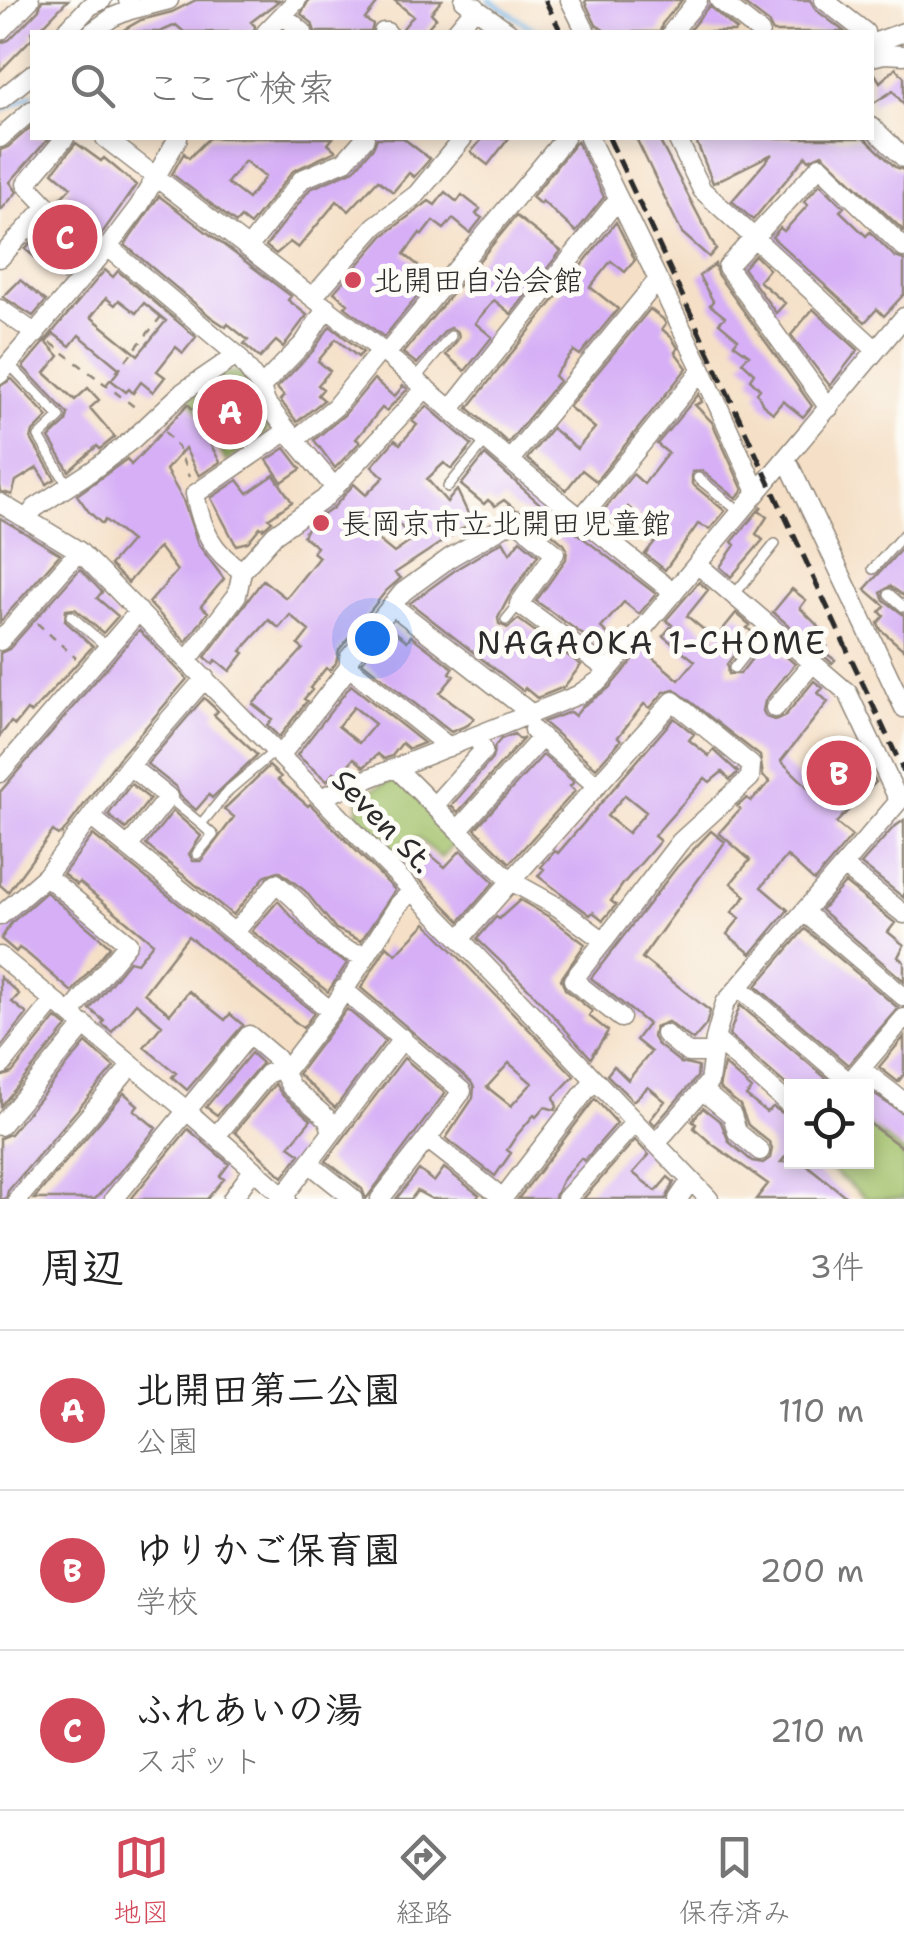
<!DOCTYPE html>
<html lang="ja">
<meta charset="utf-8">
<style>
body{margin:0;font-family:"Shantell Sans","Klee One",sans-serif;background:#f2f2f2;color:#222}
.controls{position:absolute;right:30px;bottom:30px;display:grid;overflow:hidden;border-radius:0px;box-shadow:0 5px 15px #0003}
.controls button{width:90px;height:90px;display:grid;place-items:center;padding:0;border:0;border-bottom:2px solid #e0e0e0;background:#fff;color:#222;font:50px sans-serif}
.you{position:absolute;left:372px;top:638px;width:35px;height:35px;margin:-25px;border:8px solid #fff;border-radius:50%;background:#1a73e8;box-shadow:0 0 0 15px #1a73e833}
.badge{display:grid;place-items:center;width:65px;height:65px;border-radius:50%;background:#d1495b;color:#fff;font-size:32px;font-weight:700}
.pin{position:absolute;translate:-50% -50%;border:5px solid #fff;box-shadow:0 2px 10px #0006}
.list{margin:0;padding:0;list-style:none}
h2{display:flex;justify-content:space-between;align-items:center;height:130px;margin:0;padding:0 40px;font-size:42px}
h2 small{font-size:32px;font-weight:400;color:#767676}
.list li{display:grid;grid-template-columns:65px 1fr auto;gap:30px;align-items:center;box-sizing:border-box;height:160px;padding:0 40px;border-top:2px solid #e0e0e0}
.list b{display:block;font-size:38px;white-space:nowrap}
.list p{margin:0;font-size:32px;white-space:nowrap;color:#767676}
.list em{font-size:32px;font-style:normal;color:#767676}
.icon{flex:none;width:55px;height:55px;fill:none;stroke:currentColor;stroke-width:2;stroke-linecap:round;stroke-linejoin:round}
.map{position:relative;flex:none;width:904px;height:1199px;overflow:hidden}
.search{position:absolute;background:#fff;box-shadow:0 5px 15px #0003;left:30px;right:30px;top:30px;height:110px;display:flex;align-items:center;gap:25px;box-sizing:border-box;padding:0 35px;border-radius:0px;color:#767676;font-size:38px}
.sheet{height:610px;background:#fff}
nav{display:flex;justify-content:space-around;align-items:center;box-sizing:border-box;height:140px;border-top:2px solid #e0e0e0;background:#fff;font-size:28px;color:#767676}
nav a{display:grid;justify-items:center;gap:5px}
nav .on{color:#d1495b}
.map>svg:first-child{display:block}
</style>
<div class="map">
<svg width="904" height="1199" viewBox="0 0 904 1199">
<rect width="100%" height="100%" fill="#fdfcf7"/>
<filter id="ink" filterUnits="userSpaceOnUse"><feTurbulence type="fractalNoise" baseFrequency=".01" numOctaves="2"/><feDisplacementMap in="SourceGraphic" scale="20" xChannelSelector="R" yChannelSelector="G"/><feConvolveMatrix kernelMatrix="1 2 1 2 8 2 1 2 1" color-interpolation-filters="sRGB"/></filter>
<filter id="wash" filterUnits="userSpaceOnUse"><feTurbulence type="fractalNoise" baseFrequency=".0048" numOctaves="4" result="noise"/><feDisplacementMap in="SourceGraphic" scale="40" xChannelSelector="R" yChannelSelector="G"/><feGaussianBlur stdDeviation="2.25" result="paint"/><feColorMatrix in="noise" values="0 0 0 0 0 0 0 0 0 0 0 0 0 0 0 0 0 1.4 0 .05"/><feComposite in="paint" operator="in"/></filter>
<g filter="url(#wash)">
<rect width="100%" height="100%" fill="#f5e0c7"/>
<path fill="#a2c16a" stroke="#66764a" stroke-width="2.5" d="M227,372H240L267,421L266,432L226,462L210,428L189,399Z
M398,777L459,838L441,858L417,837L397,861L356,821L360,795Z
M867,1124L904,1153V1199H867L826,1166L829,1162H866Z"/>
<g fill="none" stroke-linecap="round" stroke-linejoin="round">
<path stroke="#73b6e8" stroke-width="5" d="M490,0L538,32
M79,32L94,17L125,2
M0,111L32,95"/>
</g>
<g id="blocks">
<path fill="#d6aff6" fill-rule="evenodd" d="M42,0H68L37,32H32V38L0,71V43L9,40L39,9Z
M196,0H280L251,22L255,26L254,32H184L176,25L160,32H120L141,20L172,12Z
M309,0H380L365,19L373,25L371,32H315L312,23L301,14Z
M394,0H442L431,13L436,18L424,32H400L413,16Z
M587,0H682L662,24L660,32H607L596,25L585,2Z
M739,0H810L816,10L845,32H773L768,22Z
M709,6L737,30L734,32H688Z
M896,68L904,77V105L893,91L872,104V69L880,82Z
M32,126V138H49L10,182L17,192L0,211V150L8,147Z
M209,138H333L328,144L336,151L293,171L250,225L241,218L236,223L172,174L184,153L189,158ZM245,161L265,177L248,199L227,183Z
M377,138H403L430,159L414,177L409,173L393,192L378,180L349,211L337,201L298,248L290,242L276,254L266,246L310,189L354,170L374,146Z
M483,138H509L488,165L471,152Z
M636,138H658L716,249L709,257L682,233Z
M695,138H865L895,167L904,170V231L822,154L809,160L806,156L753,220L732,201L772,154L713,183Z
M577,141L604,197L576,232L542,201L540,204L532,197Z
M76,143L101,161L104,158L136,185L98,239L63,280L25,249L56,214L58,201L71,187L53,172Z
M820,184L844,207L840,211L866,236L870,232L895,257L904,260V294L884,316L877,309L865,322L772,237L780,228L784,231L808,205L804,202Z
M445,192L457,202L462,195L480,209L476,214L482,218L470,233L453,219L444,229L433,221L422,235L420,233L404,254L425,271L419,278L426,286L384,337L345,307L348,304L334,292L384,235L429,201L435,205Z
M159,196L291,296L288,300L307,315L283,347L276,341L260,358L244,344L248,340L228,324L226,327L211,317L125,245Z
M516,216L561,251L511,314L494,300L475,323L492,337L465,371L446,355L459,338L458,332L451,328L445,331L417,364L403,353Z
M616,222L635,260L625,272L611,261L590,287L618,309L580,355L574,351L554,376L559,381L508,443L468,408Z
M755,255L769,269L759,281L785,303L776,313L743,268Z
M715,264L717,274L812,406L803,417L783,401L773,413L763,405L757,393L760,389L750,379L754,373L742,362L749,355L734,344L738,339L719,323L725,317L710,305L713,301L699,276Z
M105,270L113,277L118,271L196,337L183,353L176,347L157,371L165,377L153,392L141,382L133,393L129,389L126,392L111,380L120,369L79,335L70,346L54,334L46,342L59,356L45,373L75,400L88,388L99,400L90,408L115,437L100,449L97,446L69,471L49,438L66,422L68,414L23,367ZM106,298L115,305L119,300L136,313L144,303L166,321L138,355L91,317Z
M20,280L46,301L33,316L3,297Z
M650,309L663,319L666,324L662,329L672,338L678,348L675,352L687,368L596,481L582,470L566,490L527,459L552,428L577,449L595,428L569,407Z
M813,309L858,350L830,386L791,335Z
M330,326L363,352L358,357L336,339L318,361L330,371L318,385L323,389L318,395L324,400L297,422L280,400L284,396L277,388L313,351Z
M12,379L48,417L33,432L31,439L55,479L47,484L37,468L16,481L12,495L0,491V386Z
M374,379L394,397L403,386L408,389L386,411L382,408L356,439L360,442L335,468L314,440L344,415Z
M699,394L702,402L695,405L712,422L743,490L736,498L702,471L692,472V484L725,511L710,529L698,524L665,570L645,554L661,534L628,507L616,522L613,519L609,524L599,516L633,474L644,484L668,453L657,444Z
M188,404L201,419L198,421L220,462L199,476L185,448L166,470L183,500L198,544L224,579L201,606L208,612L186,642L149,603L177,571L159,547L128,583L110,565L131,541L105,520L102,524L89,512L77,495L127,459L131,465Z
M427,406L472,445L452,469L444,463L427,479L447,502L457,490L472,522L395,573L401,578L386,591L339,650L336,663L330,671L326,668L310,688L312,690L304,699L307,701L279,737L267,725L272,719L253,704L303,649L298,645L309,631L290,615L279,628L269,620L241,651L244,653L230,671L216,660L213,664L205,657L263,580L286,598L319,557L313,552L317,547L303,536L308,526L333,508L354,484L366,495L384,477L372,466L395,440L400,444L417,425L412,421ZM390,516L414,539L394,553L372,535Z
M285,448L301,469L282,482L267,460Z
M485,455L548,511L656,594L639,614L624,602L601,628L616,641L607,652L536,601L566,559L567,549L564,544L527,513L516,510L504,500L495,506L488,500L484,504L461,485Z
M274,475L292,502L269,518L272,521L263,529L260,527L248,542L236,545L211,498L238,480L248,493Z
M762,506L759,511L767,517L756,534L763,540L731,577L720,567L735,545L732,542Z
M0,518L60,554L0,622Z
M520,540L538,555L509,597L498,618L499,624L508,628L518,619L581,665L564,687L537,698L525,688L523,691L410,603L458,568L503,541L510,553Z
M904,546V596L890,586L881,593L884,600L904,615V650L881,630L878,623L884,616L880,612L885,606L865,589Z
M80,569L102,592L97,598L118,616L103,633L75,609L66,610L65,621L93,646L31,713L27,710L15,725L11,722L0,736V653L9,649Z
M699,582L708,590L687,616L715,639L736,613L750,625L747,628L752,632L727,664L728,674H740L764,643L766,646L769,642L795,664L765,701L763,711L766,717L774,720L784,717L814,681L823,688L818,693L828,702L781,761L821,800L860,756L876,782L836,823L852,836L814,881L787,856L761,887L788,910L751,954L727,934L740,918L732,912L746,896L731,883L750,860L719,833L740,809L737,806L747,798L751,801L770,782L763,776L760,756L674,689L664,692L650,708L644,704L618,737L621,740L596,768L543,722L570,712L575,716L583,706L609,688L642,649L679,680L695,661L663,636L672,625L666,620Z
M792,589L806,600L800,608L821,629L815,636L827,646L823,651L835,660L832,663L773,612Z
M390,628L407,641L411,636L453,668L450,673L454,676L440,693L474,718L468,725L451,732L362,662Z
M139,630L187,679L119,758L62,834L58,835L53,831L8,892L0,885V792Z
M351,685L424,743L409,749L402,743L392,756L384,759L378,754L364,767L354,758L339,776L334,772L327,781L297,755ZM354,707L375,724L359,743L338,726Z
M204,698L218,711L214,715L257,755L212,798L209,795L196,810L180,796L176,787L147,764Z
M674,718L694,734L689,740L709,756L714,750L738,772L730,780L722,772L710,782L705,778L654,836L660,841L623,884L611,901L616,905L603,920L593,912L590,915L538,876L544,869L541,867L555,851L558,853ZM625,795L646,812L628,833L607,816Z
M514,734L520,740L524,738L458,812L451,806L492,759L495,746L501,739Z
M543,755L574,782L570,786L575,791L510,863L475,829Z
M269,766L281,777L278,780L308,806L310,804L395,890L361,941L336,929L305,891L279,871L266,875L233,915L146,845L173,811L201,836L189,854L193,861H201L234,817L224,809Z
M131,784L150,799L126,829L108,815Z
M904,820V898L861,864L893,828Z
M711,831L725,842L642,958L710,1011L706,1025L693,1040L668,1022L655,1027L653,1037L657,1044L681,1063L698,1067L697,1077L655,1125L650,1120L665,1101L648,1087L633,1101L607,1075L614,1066L628,1080L651,1052L636,1040L648,1024L591,978L677,867Z
M93,835L314,1013L303,1028L188,936L144,993L170,1014L189,991L225,1020L230,1014L243,1025L187,1090L172,1077L176,1073L144,1047L162,1025L136,1003L112,1032L102,1024L104,1021L90,1009L129,961L137,963L153,943L79,882L77,885L63,874Z
M416,843L445,867L461,850L494,882L460,921L401,861Z
M845,883L895,923L888,932L904,945L898,957L904,962V981L821,910Z
M46,892L110,946L72,992L28,954L19,948L16,952L1,939L11,923Z
M520,900L551,918L585,944L561,979L565,989L592,1011L589,1016L608,1031L591,1058L528,988L477,939L496,917L499,919Z
M278,901L319,947L347,963L328,992L252,931Z
M426,923L574,1076L554,1097L557,1107L555,1110L545,1107L536,1117L534,1115L517,1135L507,1150L511,1153L495,1176L446,1138L473,1098L474,1087L471,1082L361,988L387,946L396,954ZM509,1063L532,1083L511,1106L487,1087Z
M805,929L898,1008L848,1065L756,986Z
M0,977L19,994L12,1002L27,1014L0,1048Z
M740,1005L834,1085V1086H792V1090L729,1035Z
M347,1009L385,1041L335,1108L298,1074Z
M56,1018L67,1027L1,1106L0,1077L12,1073Z
M904,1037V1074L898,1082L879,1067Z
M86,1043L114,1067L8,1191L6,1199H0V1138L10,1134Z
M251,1053L262,1063L217,1115L206,1107Z
M404,1058L445,1093L366,1199L362,1189L326,1161Z
M724,1064L752,1089L746,1096L766,1112L773,1107L792,1119V1148L781,1162H803L849,1199H756L768,1184L712,1144L694,1128L696,1124L692,1121L703,1108L721,1122L729,1142L752,1161L763,1163L770,1158L772,1148L769,1142L748,1125L740,1105L719,1088Z
M275,1084L283,1096L311,1120L289,1146L300,1154L283,1177L235,1132Z
M866,1089L904,1114V1149L866,1121Z
M124,1093L138,1105L134,1110L156,1128L133,1157L95,1199H34Z
M595,1099L617,1123L584,1161L581,1158L562,1181L554,1199H518Z
M188,1129L229,1164L220,1176L224,1179L207,1199H131Z
M635,1140L649,1155L633,1173L656,1191L668,1177L674,1182L666,1199H583Z
M444,1168L479,1195L476,1199H432L417,1191L411,1199H396L419,1170L434,1182Z"/>
</g>
</g>
<g filter="url(#ink)">
<use href="#blocks" fill-opacity="0" stroke="#908679" stroke-width="2.5"/>
<g fill="none" stroke-linecap="round" stroke-linejoin="round">
<defs>
<path id="service" d="M10,365L60,417L39,437L69,487
M415,379L451,336
M698,478L740,512
M448,487L486,441
M873,569L904,534
M889,594L904,607
M734,595L775,544
M71,616L107,647
M506,620L519,604
M734,668L769,624
M168,797L201,824L229,790L275,751
M197,854L213,835L201,824"/>
<path id="minor" d="M464,0L509,32
M570,0L586,32
M719,0L760,32
M824,0L865,32
M130,10L169,0
M283,15L303,32
M0,31L30,0
M65,32L90,6L102,0
M92,32L113,17L130,10L128,0
M266,32L297,0
M383,32H387
M455,32L476,7
M672,32L698,0
M876,42L904,32
M872,57L884,54L904,55
M0,100L32,74
M872,127L904,158
M0,138L32,110
M105,138L381,350L522,471L674,593
M589,138L702,370L757,492
M677,138L702,190L875,349
M248,248L302,179L345,161L365,138
M0,258L47,206L26,184L65,138
M313,297L375,226L417,194L463,138
M0,309L36,334
M386,354L565,138
M237,355L261,387L304,343L327,307
M0,374L108,247L139,206L178,138
M261,387L266,403L295,440
M829,408L727,267L820,166L904,248
M451,409L618,199
M786,458L904,708
M510,460L657,281
M335,488L295,440L335,407L381,350
M0,503L79,551L460,939L709,1199
M582,517L702,370
M27,518L35,508L93,470L133,439L183,392L237,355L108,247
M242,571C211,551 202,529 195,494L287,431
M392,605L532,714
M0,641L79,551
M187,661L237,595L242,571L275,534L324,499L426,388
M349,667L449,747
M673,701L751,765L750,778L680,842L604,941L558,907L511,881Z
M775,708L813,663
M533,730L597,786
M280,756L349,667V658L403,592L451,557L510,523H519L555,553L519,604L608,670
M397,769L434,806L483,751L477,735
M0,773L139,611
M322,797L578,695L600,680L904,317
M434,806L458,830L542,737
M92,818L331,1011
M458,830L511,881L460,939
M128,847L168,797L129,766
M843,866L904,914
M46,876L128,943L70,1014
M804,912L904,997
M0,916L46,876L129,766L205,678
M235,932L276,883C284,890 295,898 301,906C317,927 336,954 365,954
M604,941L573,980L621,1018
M0,956L186,1110L287,1199
M740,988L850,1083
M343,989L462,1091L427,1139L503,1198L594,1080
M665,1034L688,1053H713
M715,1039L792,1107
M2,1065L54,1001
M861,1069L904,1102
M285,1071L331,1011L399,904L412,891
M846,1086L904,1018
M703,1091L732,1115L737,1132L760,1151
M0,1126L85,1025
M216,1136L267,1074L281,1068
M656,1143L709,1082L715,1039L725,1003L899,801L848,693L697,564
M309,1163L354,1199
M284,1196L403,1038
M18,1199L132,1065
M114,1199L249,1035L276,1058L291,1087L327,1118L332,1131
M232,1199L254,1169
M380,1199L427,1139
M566,1199L635,1122
M678,1199L691,1180"/>
</defs>
<use href="#service" stroke="#908679" stroke-width="12"/>
<use href="#minor" stroke="#908679" stroke-width="21"/>
<path stroke="#908679" stroke-width="2.5" stroke-dasharray="8 8" stroke-linecap="butt" d="M65,214L93,238
M51,343L140,411
M106,385L164,313
M165,432L178,448L189,477
M37,623L76,658
M592,1054L609,1033"/>
<use href="#service" stroke="#fff" stroke-width="9"/>
<use href="#minor" stroke="#fff" stroke-width="18"/>
<path stroke="#2b2b2b" stroke-width="5" stroke-dasharray="15 8" stroke-linecap="butt" d="M545,0L561,32
M609,138L904,772"/>
</g>
</g>
<g fill="#d1495b" stroke="#fdfcf7" stroke-width="4">
<circle cx="353" cy="280" r="10"/>
<circle cx="321" cy="523" r="10"/>
</g>
<g text-anchor="middle" dominant-baseline="central" stroke-width="10" stroke-linejoin="round" paint-order="stroke">
<g font-size="30" fill="#2b2b2b" stroke="#fdfcf7" text-anchor="start">
<text x="373" y="280">北開田自治会館</text>
<text x="341" y="523">長岡京市立北開田児童館</text>
</g>
<g font-size="30" fill="#2b2b2b" stroke="#fdfcf7">
<text transform="translate(383 821) rotate(46)">Seven St.</text>
</g>
<g font-size="32" letter-spacing="2.5" fill="#2b2b2b" stroke="#fdfcf7">
<text x="652" y="642">NAGAOKA 1-CHOME</text>
</g>
</g>
</svg>
<div class="controls">
<button><svg class="icon" aria-label="locate" viewBox="0 0 24 24"><circle cx="12" cy="12" r="6"/><path d="M12 2v4M12 18v4M2 12h4M18 12h4"/></svg></button>
</div>
<div class="you"></div>
<div class="pin badge" style="left:230px;top:412px">A</div>
<div class="pin badge" style="left:839px;top:773px">B</div>
<div class="pin badge" style="left:65px;top:237px">C</div>
<div class="search"><svg class="icon" aria-label="search" viewBox="0 0 24 24"><circle cx="10" cy="10" r="6"/><path d="M15 15l6 6"/></svg>ここで検索</div>
</div>
<section class="sheet">
<h2>周辺<small>3件</small></h2>
<ul class="list">
<li><span class="badge">A</span><div><b>北開田第二公園</b><p>公園</p></div><em>110 m</em></li>
<li><span class="badge">B</span><div><b>ゆりかご保育園</b><p>学校</p></div><em>200 m</em></li>
<li><span class="badge">C</span><div><b>ふれあいの湯</b><p>スポット</p></div><em>210 m</em></li>
</ul>
</section>
<nav>
<a class="on"><svg class="icon" aria-label="map" viewBox="0 0 24 24"><path d="M3 6l6-2 6 2 6-2v14l-6 2-6-2-6 2zM9 4v14M15 6v14"/></svg>地図</a>
<a><svg class="icon" aria-label="directions" viewBox="0 0 24 24"><path d="M12 3l9 9-9 9-9-9zM9 14v-3h6M13 9l2 2-2 2"/></svg>経路</a>
<a><svg class="icon" aria-label="saved" viewBox="0 0 24 24"><path d="M7 4h10v16l-5-4-5 4z"/></svg>保存済み</a>
</nav>
